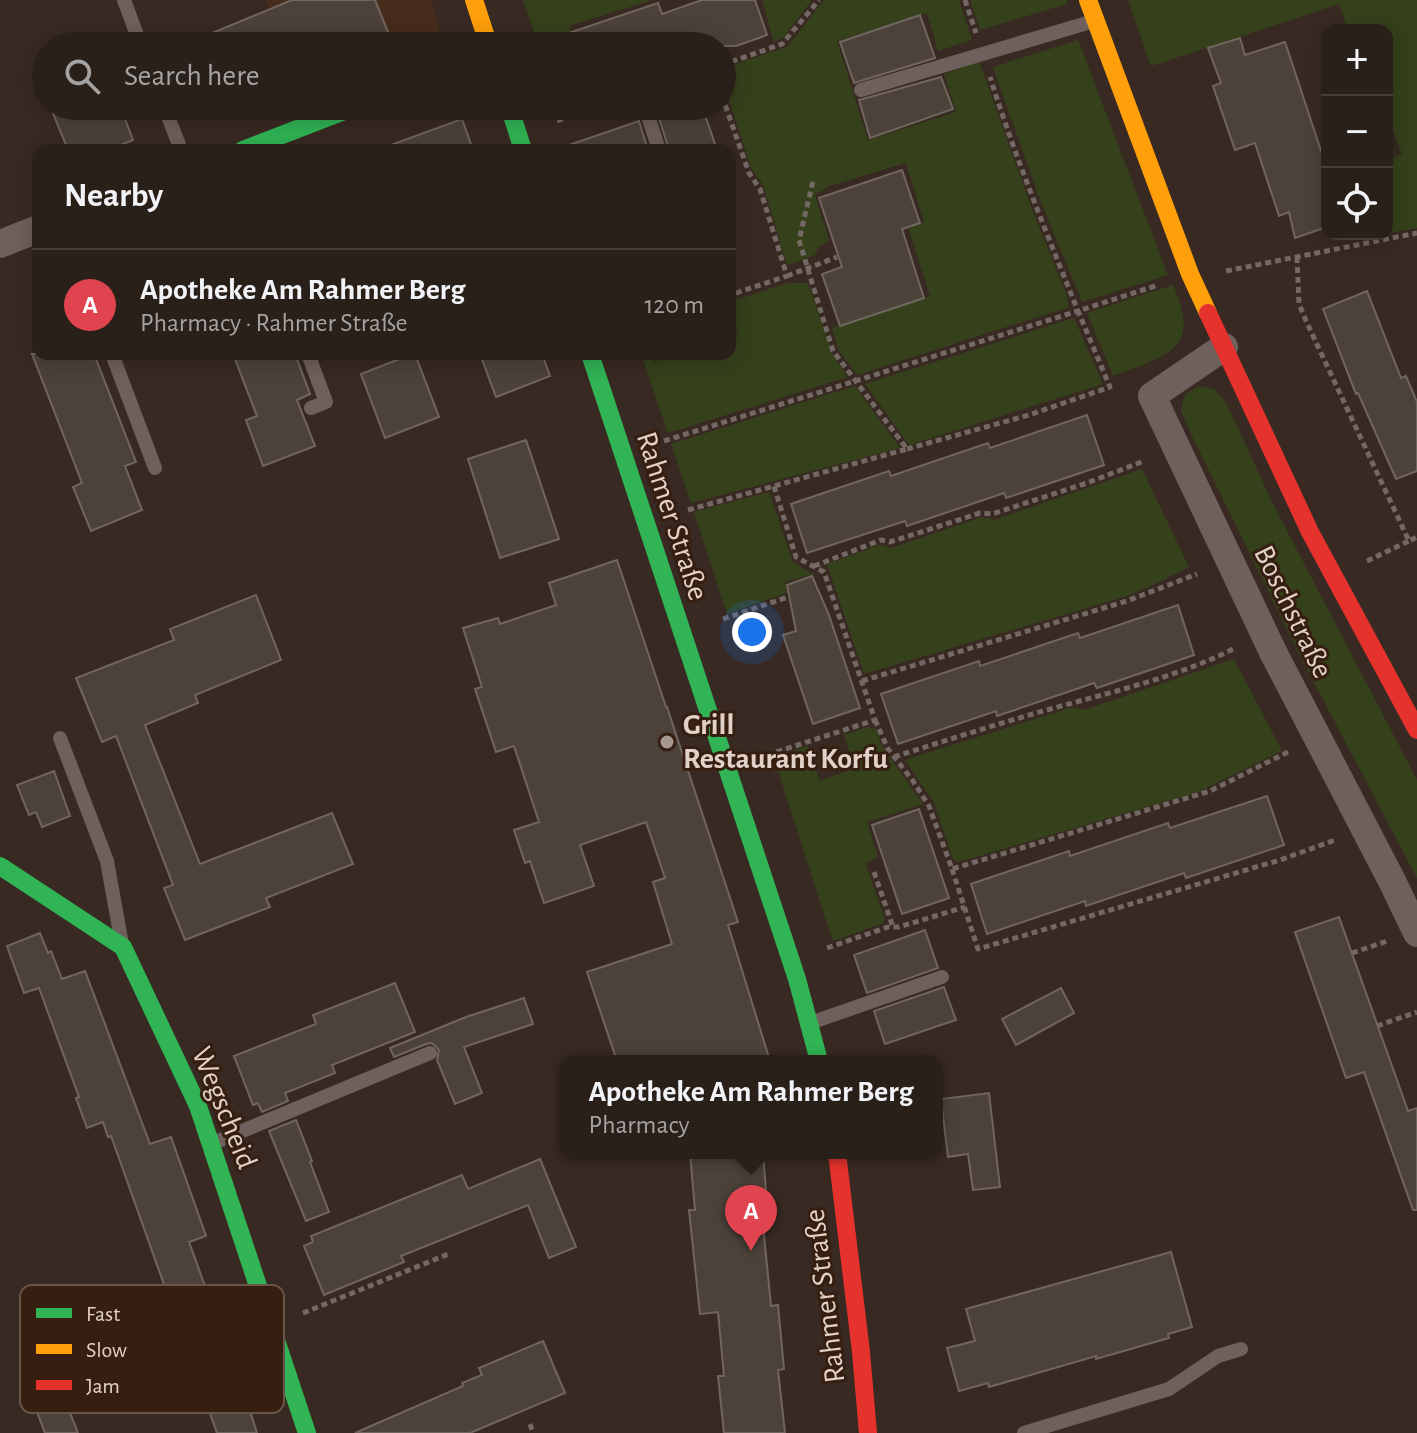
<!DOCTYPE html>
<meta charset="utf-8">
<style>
body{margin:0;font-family:"Alegreya Sans",sans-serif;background:#362d27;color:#f1f3f6}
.controls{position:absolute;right:24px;top:24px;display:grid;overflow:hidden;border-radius:16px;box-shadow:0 4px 20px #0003}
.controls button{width:72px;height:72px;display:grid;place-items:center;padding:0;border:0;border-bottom:2px solid #463e39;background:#2a201a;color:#f1f3f6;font:40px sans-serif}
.you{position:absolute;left:752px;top:632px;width:28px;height:28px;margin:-20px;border:6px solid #fff;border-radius:50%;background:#1a73e8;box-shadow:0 0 0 12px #1a73e833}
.badge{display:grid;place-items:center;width:52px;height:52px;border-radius:50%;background:#a6978e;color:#fff;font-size:26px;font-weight:700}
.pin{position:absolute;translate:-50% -66px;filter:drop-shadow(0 2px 4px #0008)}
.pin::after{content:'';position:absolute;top:42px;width:28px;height:24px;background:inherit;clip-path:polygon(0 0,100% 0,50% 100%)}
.popup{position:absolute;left:559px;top:1055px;width:384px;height:104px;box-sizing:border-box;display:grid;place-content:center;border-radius:16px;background:#2a201a;filter:drop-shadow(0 2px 6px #0005);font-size:26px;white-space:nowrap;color:#a5a3a2}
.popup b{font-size:30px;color:#f1f3f6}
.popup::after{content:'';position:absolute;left:50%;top:100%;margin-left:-16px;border:16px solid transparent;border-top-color:#2a201a}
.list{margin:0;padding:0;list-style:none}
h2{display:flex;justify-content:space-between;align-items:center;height:104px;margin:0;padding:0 32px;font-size:34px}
h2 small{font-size:26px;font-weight:400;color:#a5a3a2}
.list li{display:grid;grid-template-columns:52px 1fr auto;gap:24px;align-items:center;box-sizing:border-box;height:112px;padding:0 32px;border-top:2px solid #463e39}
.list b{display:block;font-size:30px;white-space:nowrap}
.list p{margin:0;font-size:26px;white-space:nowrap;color:#a5a3a2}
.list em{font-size:26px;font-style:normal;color:#a5a3a2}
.icon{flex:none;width:44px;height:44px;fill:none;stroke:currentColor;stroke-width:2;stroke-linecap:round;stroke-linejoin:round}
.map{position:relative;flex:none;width:1417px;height:1433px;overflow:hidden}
.search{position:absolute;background:#2a201a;box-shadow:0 4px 20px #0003;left:32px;top:32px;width:704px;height:88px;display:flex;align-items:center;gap:20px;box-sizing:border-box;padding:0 28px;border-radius:44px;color:#a5a3a2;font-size:30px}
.panel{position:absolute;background:#2a201a;box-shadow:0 4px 20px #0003;left:32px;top:144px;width:704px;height:216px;border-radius:16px}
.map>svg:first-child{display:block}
</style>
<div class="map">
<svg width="1417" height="1433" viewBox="0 0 1417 1433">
<rect width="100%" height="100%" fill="#382a22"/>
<path fill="#482c1b" d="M266,0H432L443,45L284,46Z"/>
<path fill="#35411b" d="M523,0H653L569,26L574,46H539Z
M762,0H812L783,38L774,42Z
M824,0H959L972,40L938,51L927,13L837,41L868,140L956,112L944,74L979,61L1033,212L1066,293L1069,307L857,375L838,349L832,328L930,296L908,227L924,222L906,163L829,186L815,195L829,240L818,248L815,255L787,265L763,185L751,168L722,79V69L788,46Z
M970,0H1066L1067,4L980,30Z
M1128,0H1417V228L1387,234V160L1402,154L1387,115V30H1348L1339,4L1151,66Z
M1078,40L1168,275L1082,302L1037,192L993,67Z
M787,283H808L833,355L848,377L668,433L641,354H651L654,362L677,354H730V336L738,333L730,302Z
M1173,285C1203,351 1166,355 1113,376L1087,313Z
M1074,318L1103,384L909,445L865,384Z
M855,386L900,448L691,503L671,444Z
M1199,386L1214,389L1227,404L1272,502L1417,780V878L1297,650L1191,434L1181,410L1185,394Z
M1142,469L1189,567L1155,584L1127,596L864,674L827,564L879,545L891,548L982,517L994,520Z
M769,492L793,562L813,574L785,582L787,593L727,614L694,512Z
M1234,659L1282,751L1198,792L959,862L953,859L934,803L905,760L1073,707L1084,710Z
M866,727L876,729L882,746L923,804L867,822L878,857L865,863L885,919L883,923L836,940H833L831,936L774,758L807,746L820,781L855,768L844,735Z"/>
<path fill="#4c423a" stroke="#71665e" stroke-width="2" d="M292,0H375L390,37L367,46H181Z
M702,0H755L767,35L736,46H546L545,41L658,3L662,14Z
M920,15L935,58L854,83L840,42Z
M1240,38L1245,55L1285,42L1327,169V227L1295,238L1289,212L1279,216L1255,143L1235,150L1213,86L1221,83L1208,48Z
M941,77L953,109L870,138L859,100Z
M50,106H120L133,140L109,150H68Z
M685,106H702L717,150H669L658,115Z
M462,119L473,150H386L385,147Z
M639,121L648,150H569V145Z
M902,170L920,223L902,229L924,298L840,326L822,274L842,267L819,198Z
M1367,291L1401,378L1406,376L1417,402V471L1396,479L1358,393L1356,394L1323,309Z
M32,354H94L136,462L125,466L142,510L91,531L73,487L82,483Z
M233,354H295L310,394L297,400L315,446L263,466L246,420L257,416Z
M412,354H415L439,417L385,438L361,374Z
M480,354H542L550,376L496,397Z
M1087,415L1104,465L1006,498L1004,493L907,526L905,521L807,553L791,504L889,471L891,476L988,443L990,448Z
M526,440L559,539L500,558L468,459Z
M617,560L666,707H667L738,922L728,925L770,1061H617L587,972L672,944L653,882L665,878L646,822L580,845L594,886L544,903L530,861L525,863L514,830L539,822L514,746L496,752L475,689L482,687L463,628L498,618L500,624L556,605L549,583Z
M812,576L829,615L860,708L813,724L783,635L796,631L787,585Z
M256,595L281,660L195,695L198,703L145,725L200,864L332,813L353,864L266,898L270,907L185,940L164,888L173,885L116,736L102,742L76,678L174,640L170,629Z
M1178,605L1194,655L1097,688L1094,683L997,716L996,711L898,744L881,694L979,661L980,666L1078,633L1080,638Z
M54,771L70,816L42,827L36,812L29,815L17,785Z
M1267,796L1284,845L1186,878L1184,873L1086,906L1085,901L987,934L971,884L1069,851L1070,856L1168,823L1170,828Z
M919,809L949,898L902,914L872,825Z
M1339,917L1408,1111L1417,1108V1210H1413L1364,1072L1346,1078L1295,932Z
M925,930L938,968L867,993L854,955Z
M40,933L48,953L51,951L62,979L85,971L150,1144L171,1137L206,1236L189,1242L213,1308L228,1303L266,1405L250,1411L257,1433H217L111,1136L108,1137L103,1122L87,1128L76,1098L79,1097L39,988L24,993L7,946Z
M395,983L415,1032L332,1065L335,1073L285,1093L288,1101L262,1112L258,1103L253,1105L234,1056L316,1024L313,1015Z
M944,987L956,1020L885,1044L874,1011Z
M1061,988L1074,1013L1016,1045L1002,1019Z
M524,998L533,1024L464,1047L482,1093L455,1104L437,1060L439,1050L432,1043L426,1044L394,1057L390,1048L466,1017Z
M989,1093L1000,1187L973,1190L968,1154L948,1157L941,1099Z
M296,1120L312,1161L310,1162L329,1212L306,1221L269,1131Z
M690,1153H763L767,1203L761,1204L771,1306L778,1305L784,1369L778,1370L785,1433H724L718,1376H724L718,1312L700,1314L689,1210H695Z
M540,1159L576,1247L549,1258L528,1205L401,1256L404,1262L324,1295L304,1246L313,1242L311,1236L462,1175L468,1189Z
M1171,1252L1192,1327L1168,1334L1169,1338L1096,1359V1356L989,1387L988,1383L959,1391L947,1348L975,1341L966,1309Z
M543,1341L565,1393L470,1433H355L463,1386L462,1383L482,1375L479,1368Z
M50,1362L78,1433H45L22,1373Z"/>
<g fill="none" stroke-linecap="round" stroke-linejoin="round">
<path stroke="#746864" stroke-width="5" stroke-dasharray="6 4" stroke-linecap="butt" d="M965,0L976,33
M722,65L782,44L819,0
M722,96L749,173L760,189L787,276L730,295
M557,121L602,106
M1297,257L1299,304L1307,323L1409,541L1417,537
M1226,271L1417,233
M787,276L837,257
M664,441L1078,311C1047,234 1015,157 990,77
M907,449L1029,415L1110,387L1078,311L1158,285
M688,510L907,449L833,351L799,240L813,181
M1367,561L1409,541
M814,566L881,540L890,542L980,513L992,514L1087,483L1144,461
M723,619L788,597
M862,681L1127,601L1197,574
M875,720L888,749L913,781L929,806L952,869L1210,791L1288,752
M767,755L875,720L824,572L796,557L774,486
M894,757C947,740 1000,723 1054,708C1115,691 1178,677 1235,648
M952,869L978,949L1280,860L1335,840
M874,872L893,927
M827,948L888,927H899L965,907
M1352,953L1387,941
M1377,1026L1417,1012
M303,1313L451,1253
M530,1424L533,1433"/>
<path stroke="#6e605d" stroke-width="14" d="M124,0L141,46
M861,90L1094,21
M164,106L181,150
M649,119L659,150
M112,354L155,468
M308,354L326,402L311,408
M60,738L107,861L121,939
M810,1023L942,977
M211,1144L430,1053
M1024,1433L1169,1389L1218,1356L1241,1349"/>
<path stroke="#6e605d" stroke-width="28" d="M0,244L38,229
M1224,347L1152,396L1273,652L1392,881L1417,933"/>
<path stroke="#30b455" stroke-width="18" d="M509,106L523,150
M243,150L357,106
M590,354L797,979L819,1061
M0,866L123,947L198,1106L307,1433"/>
<path stroke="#ff9f0a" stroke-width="18" d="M474,0L489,46
M1088,0L1190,274L1208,313"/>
<path stroke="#e5322d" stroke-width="18" d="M1208,313L1310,532L1417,730
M837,1153L861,1352L868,1433"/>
</g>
<circle fill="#a6978e" stroke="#361e11" stroke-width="3" cx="667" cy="742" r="8"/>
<g text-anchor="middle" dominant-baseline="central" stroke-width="6" stroke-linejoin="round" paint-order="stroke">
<g font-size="30" fill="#e1d1c8" stroke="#361e11">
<text transform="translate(672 516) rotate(72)">Rahmer Straße</text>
<text transform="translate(1293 612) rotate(64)">Boschstraße</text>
<text transform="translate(224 1108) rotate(68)">Wegscheid</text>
<text transform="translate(825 1296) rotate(-97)">Rahmer Straße</text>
</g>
<g font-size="30" font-weight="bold" fill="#e1d1c8" stroke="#361e11" text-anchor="start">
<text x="683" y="725">Grill<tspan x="683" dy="34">Restaurant Korfu</tspan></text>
</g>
</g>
<rect x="20" y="1285" width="264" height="128" rx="12" fill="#361e11" stroke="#695448" stroke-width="2"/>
<rect x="36" y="1308" width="36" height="10" fill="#30b455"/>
<rect x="36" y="1344" width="36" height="10" fill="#ff9f0a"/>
<rect x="36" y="1380" width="36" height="10" fill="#e5322d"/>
<g font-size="22" fill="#e1d1c8">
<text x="86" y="1321">Fast</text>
<text x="86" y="1357">Slow</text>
<text x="86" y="1393">Jam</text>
</g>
</svg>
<div class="controls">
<button>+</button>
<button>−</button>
<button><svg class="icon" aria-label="locate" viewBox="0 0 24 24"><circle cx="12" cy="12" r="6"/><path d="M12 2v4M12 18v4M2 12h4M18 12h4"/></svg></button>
</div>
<div class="you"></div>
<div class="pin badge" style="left:751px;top:1251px;background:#e0444e">A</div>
<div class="popup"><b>Apotheke Am Rahmer Berg</b>Pharmacy</div>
<div class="search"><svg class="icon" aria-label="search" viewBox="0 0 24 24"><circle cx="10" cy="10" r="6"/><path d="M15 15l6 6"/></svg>Search here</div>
<section class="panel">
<h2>Nearby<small></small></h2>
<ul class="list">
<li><span class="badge" style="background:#e0444e">A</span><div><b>Apotheke Am Rahmer Berg</b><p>Pharmacy · Rahmer Straße</p></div><em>120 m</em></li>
</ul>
</section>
</div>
